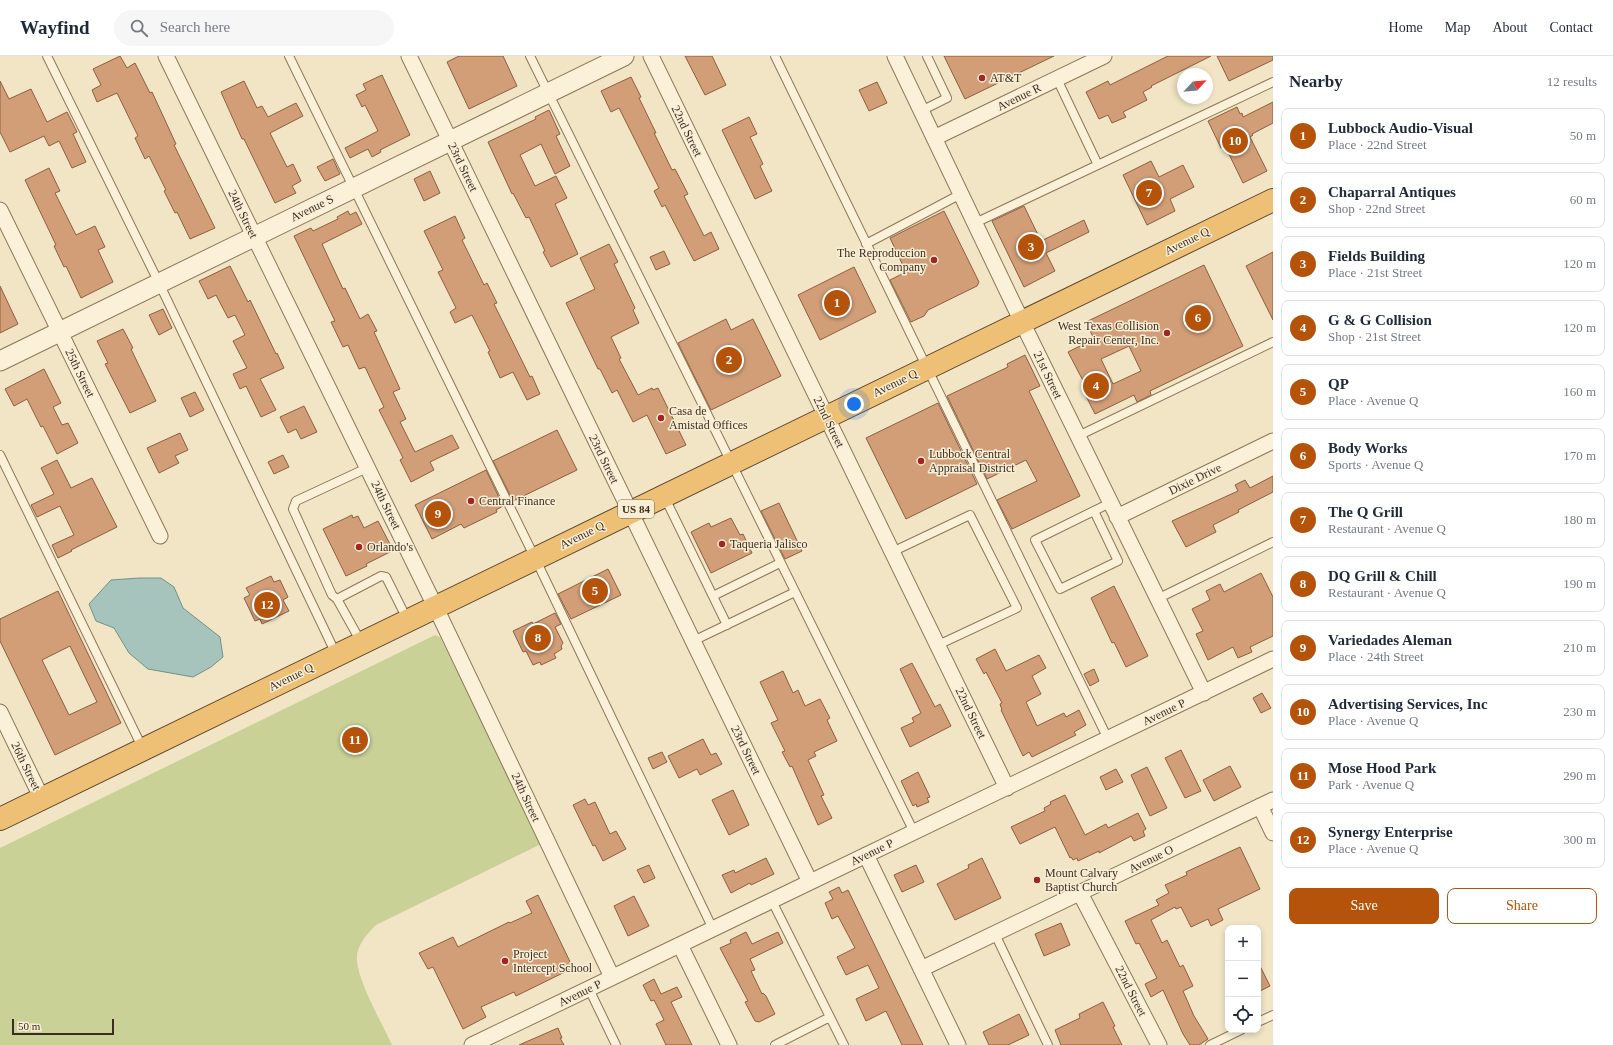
<!DOCTYPE html>
<meta charset="utf-8">
<style>
body{margin:0;font-family:"Times New Roman",serif;background:#f6f6f7;color:#1f2937}
.controls{position:absolute;right:12px;bottom:12px;display:grid;overflow:hidden;border-radius:8px;box-shadow:0 2px 6px #0003}
.controls button{width:36px;height:36px;display:grid;place-items:center;padding:0;border:0;border-bottom:1px solid #e0e1e3;background:#fff;color:#1f2937;font:20px sans-serif}
.compass{position:absolute;left:1177px;top:12px;width:36px;height:36px;border-radius:50%;background:#fff;box-shadow:0 2px 6px #0003;rotate:64deg}
.scale{position:absolute;left:12px;bottom:10px;width:102px;box-sizing:border-box;padding-left:4px;border:2px solid #3d2d1e;border-top:0;font-size:11px;line-height:14px;white-space:nowrap;color:#3d2d1e;-webkit-text-stroke:3px #f8eed5;paint-order:stroke}
.you{position:absolute;left:854px;top:348px;width:14px;height:14px;margin:-10px;border:3px solid #fff;border-radius:50%;background:#1a73e8;box-shadow:0 0 0 6px #1a73e833}
.badge{display:grid;place-items:center;width:26px;height:26px;border-radius:50%;background:#b45309;color:#fff;font-size:13px;font-weight:700}
.pin{position:absolute;translate:-50% -50%;border:2px solid #fff;box-shadow:0 1px 4px #0006}
.list{margin:0;padding:0;list-style:none}
h2{display:flex;justify-content:space-between;align-items:center;height:52px;margin:0;padding:0 16px;font-size:17px}
h2 small{font-size:13px;font-weight:400;color:#747a83}
.list li{display:grid;grid-template-columns:26px 1fr auto;gap:12px;align-items:center;box-sizing:border-box;height:56px;margin:0 8px 8px;padding:0 8px;border:1px solid #e0e1e3;border-radius:8px}
.list b{display:block;font-size:15px;white-space:nowrap}
.list p{margin:0;font-size:13px;white-space:nowrap;color:#747a83}
.list em{font-size:13px;font-style:normal;color:#747a83}
.actions{display:flex;gap:8px;padding:12px 16px}
.actions a{flex:1;padding:9px 0;border:1px solid #b45309;border-radius:8px;text-align:center;font-size:14px;color:#b45309}
.actions .main{background:#b45309;color:#fff}
.icon{flex:none;width:22px;height:22px;fill:none;stroke:currentColor;stroke-width:2;stroke-linecap:round;stroke-linejoin:round}
.map{position:relative;flex:none;width:1273px;height:989px;overflow:hidden}
header{display:flex;align-items:center;gap:24px;box-sizing:border-box;height:56px;padding:0 20px;background:#fff;border-bottom:1px solid #e0e1e3}
header strong{font-size:19px}
nav{display:flex;gap:22px;margin-inline-start:auto;font-size:14px}
.search{width:280px;height:36px;background:#f6f6f7;display:flex;align-items:center;gap:10px;box-sizing:border-box;padding:0 14px;border-radius:22px;color:#747a83;font-size:15px}
main{display:flex}
aside{flex:1;background:#fff}
.map>svg:first-child{display:block}
</style>
<header>
<strong>Wayfind</strong>
<div class="search"><svg class="icon" aria-label="search" viewBox="0 0 24 24"><circle cx="10" cy="10" r="6"/><path d="M15 15l6 6"/></svg>Search here</div>
<nav><a>Home</a><a>Map</a><a>About</a><a>Contact</a></nav>
</header>
<main>
<div class="map">
<svg width="1273" height="989" viewBox="0 0 1273 989">
<rect width="100%" height="100%" fill="#f1e5c5"/>
<path fill="#c9d197" d="M435,579L440,581L541,788L376,869C367,878 356,890 357,903C357,924 383,969 392,989H0V792Z"/>
<path fill="#a7c4bc" stroke="#6c948a" d="M139,522H161L174,531L183,552L220,581L223,601L211,611L193,621L148,613L129,597L114,572L96,565L89,548L111,524Z"/>
<path fill="#d29e78" stroke="#8f5e3d" fill-rule="evenodd" d="M120,0L127,12L135,7L150,37L152,36L176,88L174,89L215,172L190,183L177,156L175,157L164,135L166,134L149,100L145,103L135,82L138,80L117,37L97,46L92,34L101,29L93,13Z
M459,0H503L517,30L469,53L447,6Z
M685,0H712L726,29L705,39Z
M944,0H1054L965,43Z
M1168,0H1211L1151,30L1152,31L1143,36L1147,44L1123,56L1126,61L1112,67L1108,59L1099,63L1086,36L1108,25L1110,29Z
M1217,0H1273V4L1229,25Z
M382,19L410,79L380,94L381,96L372,101L368,93L350,102L345,92L378,75L365,49L362,51L356,39L366,34L363,28Z
M631,21L641,41L639,42L656,77H654L672,114L675,113L688,138L684,140L704,180L711,176L719,193L694,205L665,149L662,151L654,135L659,132L619,52L611,56L601,35Z
M0,25L9,43L31,33L47,66L67,56L77,76L73,78L86,106L72,112L59,85L49,90L44,80L10,96L0,76Z
M244,25L257,52L262,50L268,61L296,47L303,60L270,77L287,111L293,108L301,125L292,130L296,137L275,147L244,83H242L221,36Z
M877,26L887,47L869,55L859,34Z
M1273,46V67L1252,78L1253,79L1250,81L1267,115L1243,127L1225,90L1221,92L1208,65L1237,51L1240,58L1242,57L1243,61Z
M549,54L560,78L556,80L570,110L555,118L541,88L520,99L535,130L556,120L567,142L555,148L578,198L551,211L543,196L545,195L529,161L526,162L513,137L512,138L488,86L536,63L535,61Z
M749,61L757,78L750,81L763,108L760,110L772,135L755,143L722,74Z
M333,103L340,118L325,125L317,111Z
M1151,105L1159,121L1183,109L1194,131L1170,143L1175,155L1147,169L1123,119Z
M49,112L60,135L55,137L76,179L95,170L105,191L98,194L113,226L81,242L66,210L64,211L54,190L56,189L25,124Z
M430,115L440,137L424,145L414,123Z
M1024,150L1041,185L1084,164L1089,176L1046,197L1055,215L1024,231L992,165Z
M348,155L350,159L356,156L362,168L322,188L343,233L345,232L360,263L368,258L377,275L374,276L400,333L393,336L406,363L400,366L415,396L452,379L459,392L430,406L434,414L411,426L400,404L403,402L379,354L384,351L365,311L359,313L348,289L343,291L331,266L335,265L294,180L311,172L313,175L338,163L337,161Z
M944,155L979,226L977,230L928,254L924,260L911,266L890,224L906,216L890,182Z
M455,160L465,182L462,184L484,229L487,227L497,247L494,248L530,321L532,320L540,338L527,344L513,316L500,322L488,296L490,295L472,259L455,267L450,256L456,252L438,216L443,214L424,175Z
M609,188L618,206L614,208L635,252L633,254L639,267L611,281L621,302L619,303L638,339L652,332L653,334L658,332L686,389L666,398L647,359L633,366L617,334L612,337L600,313H598L566,247L595,233L580,202Z
M664,195L670,208L656,214L650,201Z
M1273,196V264L1246,210Z
M1204,209L1243,290L1150,335L1151,339L1137,346L1134,339L1095,358L1086,340L1090,338L1068,296L1094,283L1086,266ZM1129,290L1141,315L1113,328L1101,303Z
M230,210L248,246L250,244L276,298L277,297L284,312L260,323L276,354L261,361L246,330L240,333L233,318L247,312L233,285L245,279L235,259L228,262L216,239L208,243L199,225Z
M854,211L876,256L820,284L798,239Z
M0,230L18,268L0,277Z
M163,253L172,272L159,279L149,259Z
M726,263L731,274L753,263L781,320L711,354L678,287Z
M123,273L133,292L131,293L156,345L130,357L105,308L108,307L97,285Z
M1025,299L1040,330L1029,335L1080,440L1012,473L997,444L1037,425L1026,404L987,423L947,340L1008,311L1007,308Z
M44,313L61,347L53,351L62,369L68,367L78,387L57,398L43,370L41,371L27,343L14,350L5,333Z
M195,336L204,354L190,361L181,342Z
M938,347L977,428L906,463L866,382Z
M304,350L317,376L301,383L296,373L288,377L280,361Z
M557,374L577,414L513,445L493,405Z
M180,377L188,394L175,400L179,407L159,417L147,392Z
M283,399L289,411L274,418L268,406Z
M57,404L71,432L92,422L117,471L71,494L72,495L58,502L52,489L74,479L60,450L37,461L31,449L54,438L41,412Z
M486,414L503,450L496,454L497,456L464,472L461,468L432,483L415,449Z
M1273,420V436L1238,454L1239,456L1213,469L1216,476L1186,491L1172,465L1238,435L1235,429L1245,424L1250,432Z
M779,447L802,495L785,503L761,455Z
M352,459L353,462L358,460L364,472L378,465L392,492L390,493L392,495L366,508L367,510L346,520L323,473Z
M731,462L740,479L743,478L752,497L711,517L691,476L709,467L711,471Z
M608,513L621,539L571,563L558,538Z
M1261,517L1273,541V580L1250,591L1252,596L1238,602L1233,591L1208,604L1196,578L1203,575L1192,553L1210,544L1206,535L1220,528L1224,536Z
M271,520L274,526L280,524L288,541L283,544L289,555L262,568L260,563L255,565L244,542L250,539L246,532Z
M1114,530L1148,600L1126,611L1114,586L1112,587L1091,542Z
M58,535L121,667L55,699L0,585V563ZM70,590L97,646L69,659L42,604Z
M555,557L561,568L555,571L563,587L561,590L562,593L554,598L556,602L541,609L540,606L533,609L526,595L523,596L513,575L532,566L533,568Z
M995,593L1006,615L1039,599L1046,612L1032,620L1041,638L1026,646L1037,670L1064,657L1066,661L1079,654L1086,669L1074,676L1076,679L1032,701L1029,696L1023,700L1001,654H1002L1000,648L1002,647L986,616L984,618L976,603Z
M912,607L935,651L940,648L951,670L910,691L901,672L914,666L912,662L921,657L900,613Z
M1094,613L1099,625L1090,630L1084,618Z
M783,615L793,637L798,634L805,650L820,643L830,662L827,664L837,685L814,696L816,700L808,704L824,739L821,740L832,762L818,769L792,710L790,711L782,696L785,695L771,667L778,664L760,626Z
M1262,637L1271,652L1261,657L1253,642Z
M703,683L711,699L716,697L722,708L700,719L697,713L679,722L668,700Z
M1181,694L1201,735L1185,742L1165,702Z
M662,696L667,706L653,713L648,702Z
M1230,710L1241,731L1214,745L1203,724Z
M1147,711L1167,752L1150,760L1131,719Z
M1116,713L1123,726L1106,734L1100,721Z
M918,716L930,741L927,742L929,746L917,751L916,748L913,750L901,725Z
M733,734L749,769L729,779L712,744Z
M1065,739L1085,779L1106,768L1108,772L1138,757L1146,773L1143,775L1145,780L1134,785L1131,780L1099,797V795L1078,805L1077,802L1073,804L1071,801L1070,802L1055,771L1020,788L1011,771L1045,755L1044,752L1051,748L1050,746Z
M585,743L588,749L595,746L610,778L616,775L626,793L603,805L595,789L593,790L573,749Z
M1240,791L1260,833L1218,853L1223,864L1211,870L1208,863L1191,871L1181,851L1176,853L1175,851L1151,864L1162,887L1167,884L1180,911L1183,909L1193,930L1183,935L1194,960L1208,983L1199,989H1190L1183,978L1163,934L1151,941L1145,928L1157,922L1139,887L1136,888L1125,865L1159,849L1156,844L1169,837L1165,829L1187,819L1186,816Z
M766,802L774,818L751,829L750,827L731,837L722,819L734,814L735,817Z
M982,802L1001,842L955,864L937,828L969,812L968,809Z
M649,809L655,822L644,827L637,814Z
M916,809L924,826L902,836L894,819Z
M839,831L842,837L848,834L923,989H902L886,955L866,965L856,943L879,932L868,909L846,919L837,901L855,892L838,860L832,863L825,847L833,843L829,836Z
M538,839L573,912L516,940L514,936L481,951L486,961L463,973L433,911L428,913L419,897L453,881L458,891L509,866L510,867L532,857L526,845Z
M634,840L649,870L628,880L614,850Z
M1061,867L1070,889L1044,900L1035,878Z
M746,876L752,888L778,876L783,887L750,903L755,914L751,915L762,938L763,937L766,940L775,958L759,966L755,965L745,946L748,945L720,892L731,887L730,884Z
M1258,906L1270,930L1258,936Z
M654,923L661,938L677,931L682,941L671,946L692,989H666L656,968L664,964L654,944L651,945L643,929Z
M1103,946L1115,970L1113,971L1122,989H1061L1055,974L1080,962L1079,958Z
M1019,958L1029,979L1008,989H989L983,976Z
M558,972L562,982H560L564,989H519Z"/>
<g fill="none" stroke-linecap="round" stroke-linejoin="round">
<defs>
<path id="service" d="M47,0L159,227L336,598
M289,0L535,502L713,873
M530,0L914,776
M775,0L1108,683
M1057,23L1098,109
M921,55L947,42L927,0
M975,167L1273,26
M866,188L961,138
M1078,380L1273,286
M0,399L143,693
M664,440L727,569
M1094,455L1118,505L1060,533L1035,484L1110,447
M892,496L970,459L1017,552L938,589
M713,540L780,507
M337,543L332,539L293,453L296,445L367,412
M1157,543L1273,486
M693,585L795,536
M361,586L337,543L381,520L386,521L407,563
M772,845L844,989
M995,878L1048,989
M589,933L616,989
M1258,966L1273,959
M775,989L830,961
M1210,989L1241,974"/>
<path id="minor" d="M166,0L435,550L612,921
M409,0L810,826
M651,0L1007,732
M895,0L1022,266L1204,637
M934,82L1104,0
M0,154L160,480
M1117,461L1273,385
M0,656L42,743
M1260,750L1273,777
M866,799L958,989
M1080,837L1159,989
M680,889L729,989
M921,913L1273,744
M472,989L1273,603"/>
<path id="tertiary" d="M0,305L624,0"/>
<path id="trunk" d="M0,763L1273,144"/>
</defs>
<use href="#service" stroke="#8e7659" stroke-width="10"/>
<use href="#minor" stroke="#8e7659" stroke-width="17"/>
<use href="#tertiary" stroke="#8e7659" stroke-width="21"/>
<use href="#trunk" stroke="#5c432d" stroke-width="24"/>
<use href="#service" stroke="#fbf1d9" stroke-width="8"/>
<use href="#minor" stroke="#fbf1d9" stroke-width="15"/>
<use href="#tertiary" stroke="#fbf1d9" stroke-width="19"/>
<use href="#trunk" stroke="#eec075" stroke-width="22"/>
</g>
<g fill="#a22524" stroke="#f8eed5" stroke-width="1.5">
<circle cx="982" cy="22" r="4"/>
<circle cx="934" cy="204" r="4"/>
<circle cx="1167" cy="277" r="4"/>
<circle cx="661" cy="362" r="4"/>
<circle cx="921" cy="405" r="4"/>
<circle cx="471" cy="445" r="4"/>
<circle cx="722" cy="488" r="4"/>
<circle cx="359" cy="491" r="4"/>
<circle cx="1037" cy="824" r="4"/>
<circle cx="505" cy="905" r="4"/>
</g>
<g text-anchor="middle" dominant-baseline="central" stroke-width="3" stroke-linejoin="round" paint-order="stroke">
<rect fill="#f8eed5" stroke="#756755" stroke-width="1" x="618" y="444" width="36" height="18" rx="3"/>
<g font-size="11" font-weight="bold" fill="#3d2d1e">
<text x="636" y="453">US 84</text>
</g>
<g font-size="12" fill="#3d2d1e" stroke="#f8eed5" text-anchor="start">
<text x="990" y="22">AT&amp;T</text>
<text x="926" y="197" text-anchor="end">The Reproduccion<tspan x="926" dy="14">Company</tspan></text>
<text x="1159" y="270" text-anchor="end">West Texas Collision<tspan x="1159" dy="14">Repair Center, Inc.</tspan></text>
<text x="669" y="355">Casa de<tspan x="669" dy="14">Amistad Offices</tspan></text>
<text x="929" y="398">Lubbock Central<tspan x="929" dy="14">Appraisal District</tspan></text>
<text x="479" y="445">Central Finance</text>
<text x="730" y="488">Taqueria Jalisco</text>
<text x="367" y="491">Orlando's</text>
<text x="1045" y="817">Mount Calvary<tspan x="1045" dy="14">Baptist Church</tspan></text>
<text x="513" y="898">Project<tspan x="513" dy="14">Intercept School</tspan></text>
</g>
<g font-size="12" fill="#3d2d1e" stroke="#f8eed5">
<text transform="translate(1019 41) rotate(-26)">Avenue R</text>
<text transform="translate(687 75) rotate(64)">22nd Street</text>
<text transform="translate(463 111) rotate(64)">23rd Street</text>
<text transform="translate(312 152) rotate(-26)">Avenue S</text>
<text transform="translate(243 158) rotate(64)">24th Street</text>
<text transform="translate(1187 185) rotate(-26)">Avenue Q</text>
<text transform="translate(80 317) rotate(64)">25th Street</text>
<text transform="translate(1048 319) rotate(64)">21st Street</text>
<text transform="translate(895 327) rotate(-26)">Avenue Q</text>
<text transform="translate(829 366) rotate(64)">22nd Street</text>
<text transform="translate(604 403) rotate(64)">23rd Street</text>
<text transform="translate(1195 423) rotate(-26)">Dixie Drive</text>
<text transform="translate(386 449) rotate(64)">24th Street</text>
<text transform="translate(582 479) rotate(-26)">Avenue Q</text>
<text transform="translate(291 621) rotate(-26)">Avenue Q</text>
<text transform="translate(1164 656) rotate(-26)">Avenue P</text>
<text transform="translate(971 657) rotate(64)">22nd Street</text>
<text transform="translate(746 694) rotate(64)">23rd Street</text>
<text transform="translate(26 710) rotate(64)">26th Street</text>
<text transform="translate(526 741) rotate(65)">24th Street</text>
<text transform="translate(872 796) rotate(-26)">Avenue P</text>
<text transform="translate(1151 803) rotate(-26)">Avenue O</text>
<text transform="translate(1131 935) rotate(63)">22nd Street</text>
<text transform="translate(580 937) rotate(-26)">Avenue P</text>
</g>
</g>
</svg>
<div class="controls">
<button>+</button>
<button>−</button>
<button><svg class="icon" aria-label="locate" viewBox="0 0 24 24"><circle cx="12" cy="12" r="6"/><path d="M12 2v4M12 18v4M2 12h4M18 12h4"/></svg></button>
</div>
<svg class="compass" viewBox="-18 -18 36 36"><path d="M0-13l5 13h-10z" fill="#e53935"/><path d="M0 13l5-13h-10z" fill="#747a83"/></svg>
<div class="scale">50 m</div>
<div class="you"></div>
<div class="pin badge" style="left:837px;top:247px">1</div>
<div class="pin badge" style="left:729px;top:304px">2</div>
<div class="pin badge" style="left:1031px;top:191px">3</div>
<div class="pin badge" style="left:1096px;top:330px">4</div>
<div class="pin badge" style="left:595px;top:535px">5</div>
<div class="pin badge" style="left:1198px;top:262px">6</div>
<div class="pin badge" style="left:1149px;top:137px">7</div>
<div class="pin badge" style="left:538px;top:582px">8</div>
<div class="pin badge" style="left:438px;top:458px">9</div>
<div class="pin badge" style="left:1235px;top:85px">10</div>
<div class="pin badge" style="left:355px;top:684px">11</div>
<div class="pin badge" style="left:267px;top:549px">12</div>
</div>
<aside>
<h2>Nearby<small>12 results</small></h2>
<ul class="list">
<li><span class="badge">1</span><div><b>Lubbock Audio-Visual</b><p>Place · 22nd Street</p></div><em>50 m</em></li>
<li><span class="badge">2</span><div><b>Chaparral Antiques</b><p>Shop · 22nd Street</p></div><em>60 m</em></li>
<li><span class="badge">3</span><div><b>Fields Building</b><p>Place · 21st Street</p></div><em>120 m</em></li>
<li><span class="badge">4</span><div><b>G &amp; G Collision</b><p>Shop · 21st Street</p></div><em>120 m</em></li>
<li><span class="badge">5</span><div><b>QP</b><p>Place · Avenue Q</p></div><em>160 m</em></li>
<li><span class="badge">6</span><div><b>Body Works</b><p>Sports · Avenue Q</p></div><em>170 m</em></li>
<li><span class="badge">7</span><div><b>The Q Grill</b><p>Restaurant · Avenue Q</p></div><em>180 m</em></li>
<li><span class="badge">8</span><div><b>DQ Grill &amp; Chill</b><p>Restaurant · Avenue Q</p></div><em>190 m</em></li>
<li><span class="badge">9</span><div><b>Variedades Aleman</b><p>Place · 24th Street</p></div><em>210 m</em></li>
<li><span class="badge">10</span><div><b>Advertising Services, Inc</b><p>Place · Avenue Q</p></div><em>230 m</em></li>
<li><span class="badge">11</span><div><b>Mose Hood Park</b><p>Park · Avenue Q</p></div><em>290 m</em></li>
<li><span class="badge">12</span><div><b>Synergy Enterprise</b><p>Place · Avenue Q</p></div><em>300 m</em></li>
</ul>
<div class="actions"><a class="main">Save</a><a>Share</a></div>
</aside>
</main>
